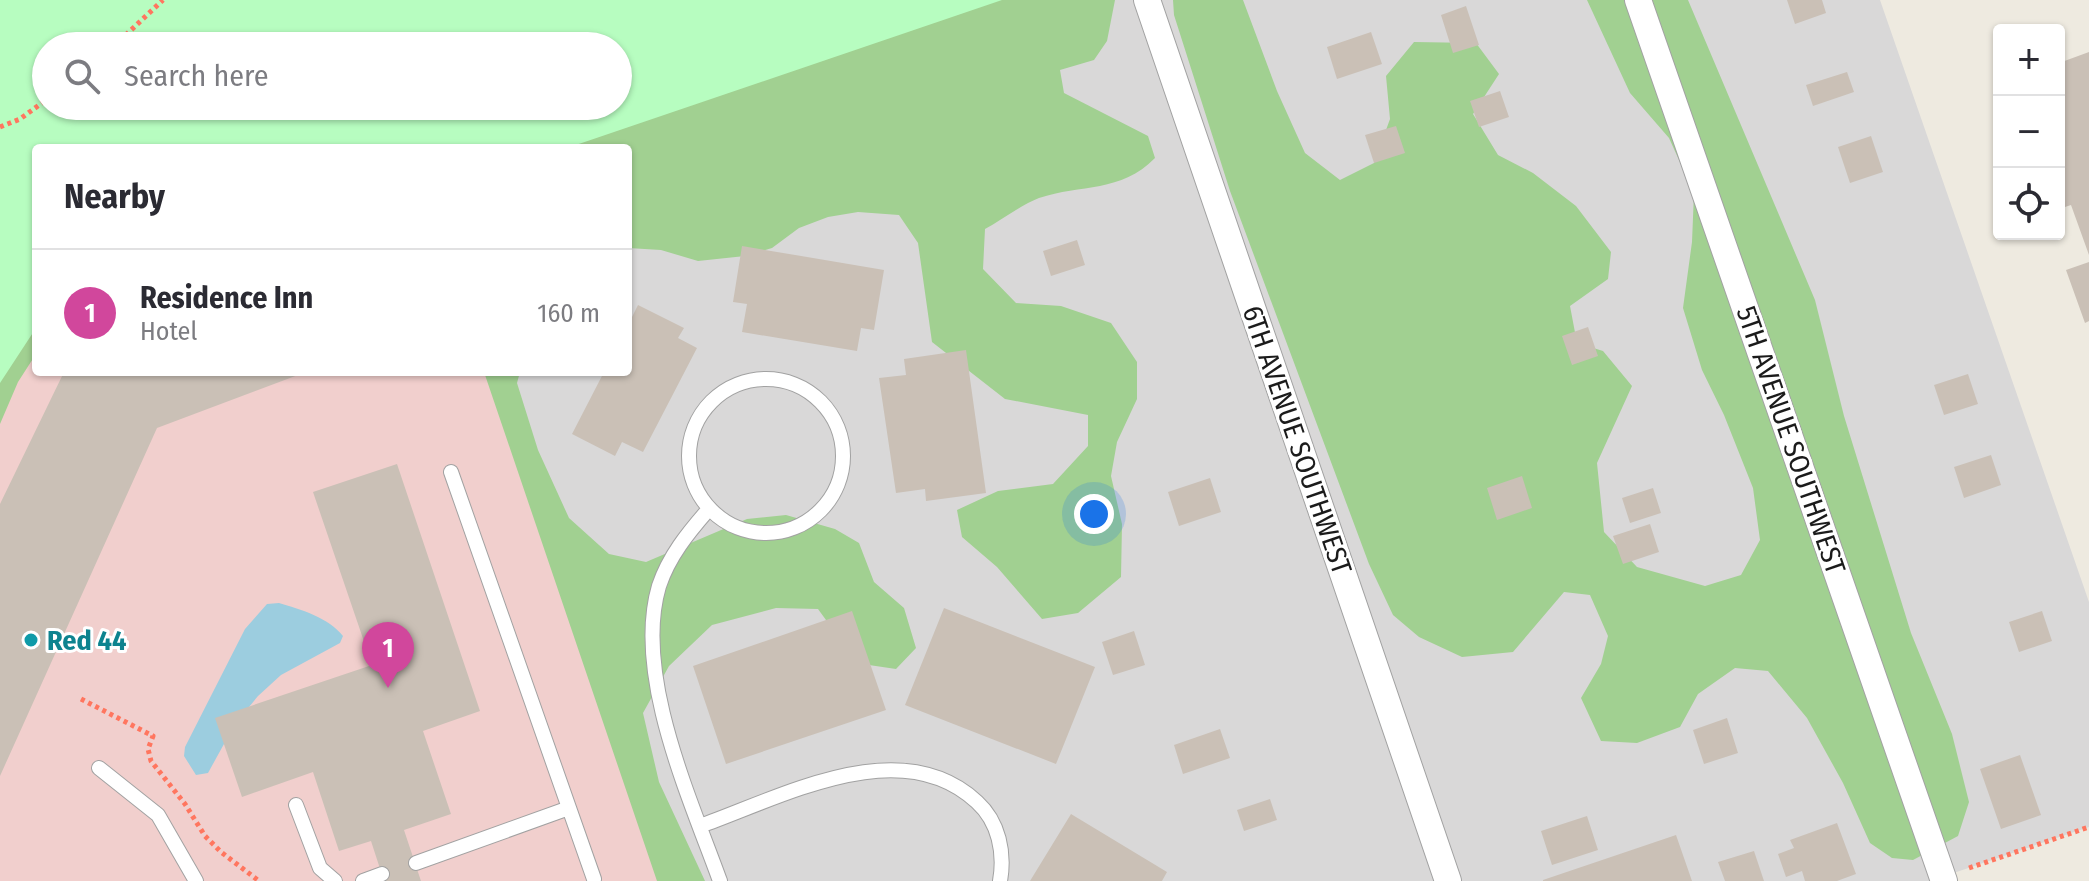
<!DOCTYPE html>
<meta charset="utf-8">
<style>
body{margin:0;font-family:"Fira Sans Condensed",sans-serif;background:#f7f7f7;color:#2b2b33}
.controls{position:absolute;right:24px;top:24px;display:grid;overflow:hidden;border-radius:8px;box-shadow:0 2px 6px #0004}
.controls button{width:72px;height:72px;display:grid;place-items:center;padding:0;border:0;border-bottom:2px solid #e1e1e2;background:#fff;color:#2b2b33;font:40px sans-serif}
.you{position:absolute;left:1094px;top:514px;width:28px;height:28px;margin:-20px;border:6px solid #fff;border-radius:50%;background:#1a73e8;box-shadow:0 0 0 12px #1a73e833}
.badge{display:grid;place-items:center;width:52px;height:52px;border-radius:50%;background:#c60800;color:#fff;font-size:26px;font-weight:700}
.pin{position:absolute;translate:-50% -66px;filter:drop-shadow(0 2px 4px #0008)}
.pin::after{content:'';position:absolute;top:42px;width:28px;height:24px;background:inherit;clip-path:polygon(0 0,100% 0,50% 100%)}
.list{margin:0;padding:0;list-style:none}
h2{display:flex;justify-content:space-between;align-items:center;height:104px;margin:0;padding:0 32px;font-size:34px}
h2 small{font-size:26px;font-weight:400;color:#7c7c81}
.list li{display:grid;grid-template-columns:52px 1fr auto;gap:24px;align-items:center;box-sizing:border-box;height:128px;padding:0 32px;border-top:2px solid #e1e1e2}
.list b{display:block;font-size:30px;white-space:nowrap}
.list p{margin:0;font-size:26px;white-space:nowrap;color:#7c7c81}
.list em{font-size:26px;font-style:normal;color:#7c7c81}
.icon{flex:none;width:44px;height:44px;fill:none;stroke:currentColor;stroke-width:2;stroke-linecap:round;stroke-linejoin:round}
.map{position:relative;flex:none;width:2089px;height:881px;overflow:hidden}
.search{position:absolute;background:#fff;box-shadow:0 2px 6px #0004;left:32px;top:32px;width:600px;height:88px;display:flex;align-items:center;gap:20px;box-sizing:border-box;padding:0 28px;border-radius:44px;color:#7c7c81;font-size:30px}
.panel{position:absolute;background:#fff;box-shadow:0 2px 6px #0004;left:32px;top:144px;width:600px;height:232px;border-radius:8px}
.map>svg:first-child{display:block}
</style>
<div class="map">
<svg width="2089" height="881" viewBox="0 0 2089 881">
<rect width="100%" height="100%" fill="#eeeae0"/>
<path fill="#d9d8d8" d="M1003,0H1880L2089,602V827L1930,881H682L509,372H628V148Z"/>
<path fill="#f1cfcd" d="M36,328V372H509L682,881H0V381Z"/>
<path fill="#a1d091" fill-rule="evenodd" d="M35,0H1115L1107,41L1094,60L1060,70L1064,93L1148,136L1155,158C1121,193 1081,184 1039,198C1021,205 1002,220 985,229L983,269L1016,303L1061,306L1111,323L1137,362V399L1117,442L1111,476L1122,524L1121,577L1078,613L1042,619L997,567L962,537L957,510L998,491L1053,484L1088,446V415L1005,399L932,342L918,243L899,215L858,212L828,217L799,228L772,248L745,256L698,261L661,250L628,248V148H36V354L18,382L0,424V35ZM46,46H618V106H46Z
M1173,0H1243L1277,91L1305,153L1340,180L1374,163L1390,119L1386,76L1414,42L1476,43L1499,74L1473,114L1498,155L1533,173L1576,206L1611,252L1608,279L1570,306L1577,343L1603,351L1632,386L1597,463L1604,532L1637,567L1705,586L1741,575L1760,540L1753,488L1724,415L1702,370L1683,308L1692,242L1694,193L1669,138L1630,93L1587,0H1688L1815,300L1844,416L1911,633L1952,734L1969,802L1958,836L1913,860L1892,858L1870,843L1843,783L1807,718L1768,671L1735,668L1698,694L1680,727L1637,743L1601,741L1581,698L1601,664L1608,636L1590,595L1564,592L1513,652L1462,657L1419,637L1393,615L1369,564L1230,191L1174,15Z
M484,372H520L517,383L538,450L569,518L609,554L646,562L747,519L786,515L835,529L859,543L874,582L904,608L916,648L896,669L869,665L842,642L818,609L776,608L712,625L669,666L643,713L659,782L705,881H657Z"/>
<path fill="#b7fdc0" fill-rule="evenodd" d="M0,0H1002L567,148H36V328L0,383ZM46,46H618V106H46Z"/>
<path fill="#9ccddf" d="M279,603C300,609 329,618 343,636L340,643L281,675L258,696L235,724L208,773L196,775L184,756L185,747L245,629L267,604Z"/>
<path fill="#cac0b6" d="M1787,0H1822L1826,13L1795,24Z
M1466,6L1479,45L1453,53L1441,15Z
M1371,32L1382,64L1337,79L1327,47Z
M2089,52V255L2071,205L2059,209V63Z
M1847,72L1854,92L1813,106L1806,85Z
M1500,91L1509,117L1479,127L1470,101Z
M1396,126L1405,153L1374,163L1365,135Z
M1871,136L1883,172L1850,183L1838,147Z
M1077,240L1085,265L1051,276L1043,251Z
M742,246L884,270L874,330L861,328L857,351L742,332L747,304L733,302Z
M2089,262V321L2085,323L2066,270Z
M638,305L684,328L678,338L697,348L643,452L622,442L615,456L572,434L604,372H628V325Z
M1588,327L1598,356L1572,365L1562,336Z
M966,350L986,493L926,501L925,489L896,493L879,378L906,375L904,359Z
M64,372H306L157,428L0,776V504Z
M1968,374L1978,404L1944,415L1934,385Z
M1991,455L2001,485L1964,498L1954,467Z
M397,464L480,711L423,731L451,814L404,830L421,881H384L371,841L339,851L313,772L242,797L215,718L372,665L313,492Z
M1522,476L1532,508L1497,520L1487,488Z
M1210,478L1221,512L1179,526L1168,492Z
M1653,488L1661,513L1630,523L1622,498Z
M1650,524L1659,552L1623,564L1613,536Z
M944,608L1095,667L1056,764L905,705Z
M852,611L886,710L726,764L693,666Z
M2042,611L2052,641L2019,652L2009,622Z
M1134,631L1145,665L1113,675L1102,642Z
M1727,718L1738,753L1704,764L1693,730Z
M1220,729L1230,758L1183,774L1174,745Z
M2020,755L2041,815L2001,829L1980,769Z
M1270,799L1277,820L1244,831L1237,810Z
M1071,814L1167,872L1162,881H1030Z
M1587,816L1598,850L1552,865L1541,831Z
M1837,823L1856,874L1837,881H1805L1802,871L1786,877L1778,854L1794,848L1790,840Z
M1676,835L1692,881H1543V880Z
M1754,851L1764,881H1725L1718,862Z"/>
<g fill="none" stroke-linecap="round" stroke-linejoin="round">
<defs>
<path id="lane" d="M689 456a77 77 0 1 1 154 0a77 77 0 1 1-154 0Z
M451,472L594,879
M708,510C688,533 669,556 659,586C633,674 690,798 720,881
M99,768L158,815L196,881
M296,805L320,868L335,881
M700,826C782,797 901,731 977,802C999,822 1005,853 1000,881
M416,863L569,808
M363,881L382,874"/>
<path id="street" d="M1147,0L1448,881
M1638,0L1944,881"/>
</defs>
<use href="#lane" stroke="#a2a2a2" stroke-width="16"/>
<use href="#street" stroke="#a2a2a2" stroke-width="28"/>
<path stroke="#ff765f" stroke-width="5" stroke-dasharray="4 4" stroke-linecap="butt" d="M114,46L163,0
M0,127L20,119L46,100
M81,699L153,736L148,749L151,761L185,804L205,836L221,852L259,881
M1969,868L2089,827"/>
<use href="#lane" stroke="#fff" stroke-width="14"/>
<use href="#street" stroke="#fff" stroke-width="26"/>
</g>
<circle fill="#0f9aa8" stroke="#fff" stroke-width="3" cx="31" cy="640" r="8"/>
<g text-anchor="middle" dominant-baseline="central" stroke-width="6" stroke-linejoin="round" paint-order="stroke">
<g font-size="28" fill="#1b1b1b" stroke="#fff">
<text transform="translate(1297 440) rotate(71)">6TH AVENUE SOUTHWEST</text>
<text transform="translate(1791 440) rotate(71)">5TH AVENUE SOUTHWEST</text>
</g>
<g font-size="28" font-weight="bold" fill="#0d838f" stroke="#fff" text-anchor="start">
<text x="47" y="640">Red 44</text>
</g>
</g>
</svg>
<div class="controls">
<button>+</button>
<button>−</button>
<button><svg class="icon" aria-label="locate" viewBox="0 0 24 24"><circle cx="12" cy="12" r="6"/><path d="M12 2v4M12 18v4M2 12h4M18 12h4"/></svg></button>
</div>
<div class="you"></div>
<div class="pin badge" style="left:388px;top:688px;background:#d1479c">1</div>
<div class="search"><svg class="icon" aria-label="search" viewBox="0 0 24 24"><circle cx="10" cy="10" r="6"/><path d="M15 15l6 6"/></svg>Search here</div>
<section class="panel">
<h2>Nearby<small></small></h2>
<ul class="list">
<li><span class="badge" style="background:#d1479c">1</span><div><b>Residence Inn</b><p>Hotel</p></div><em>160 m</em></li>
</ul>
</section>
</div>
